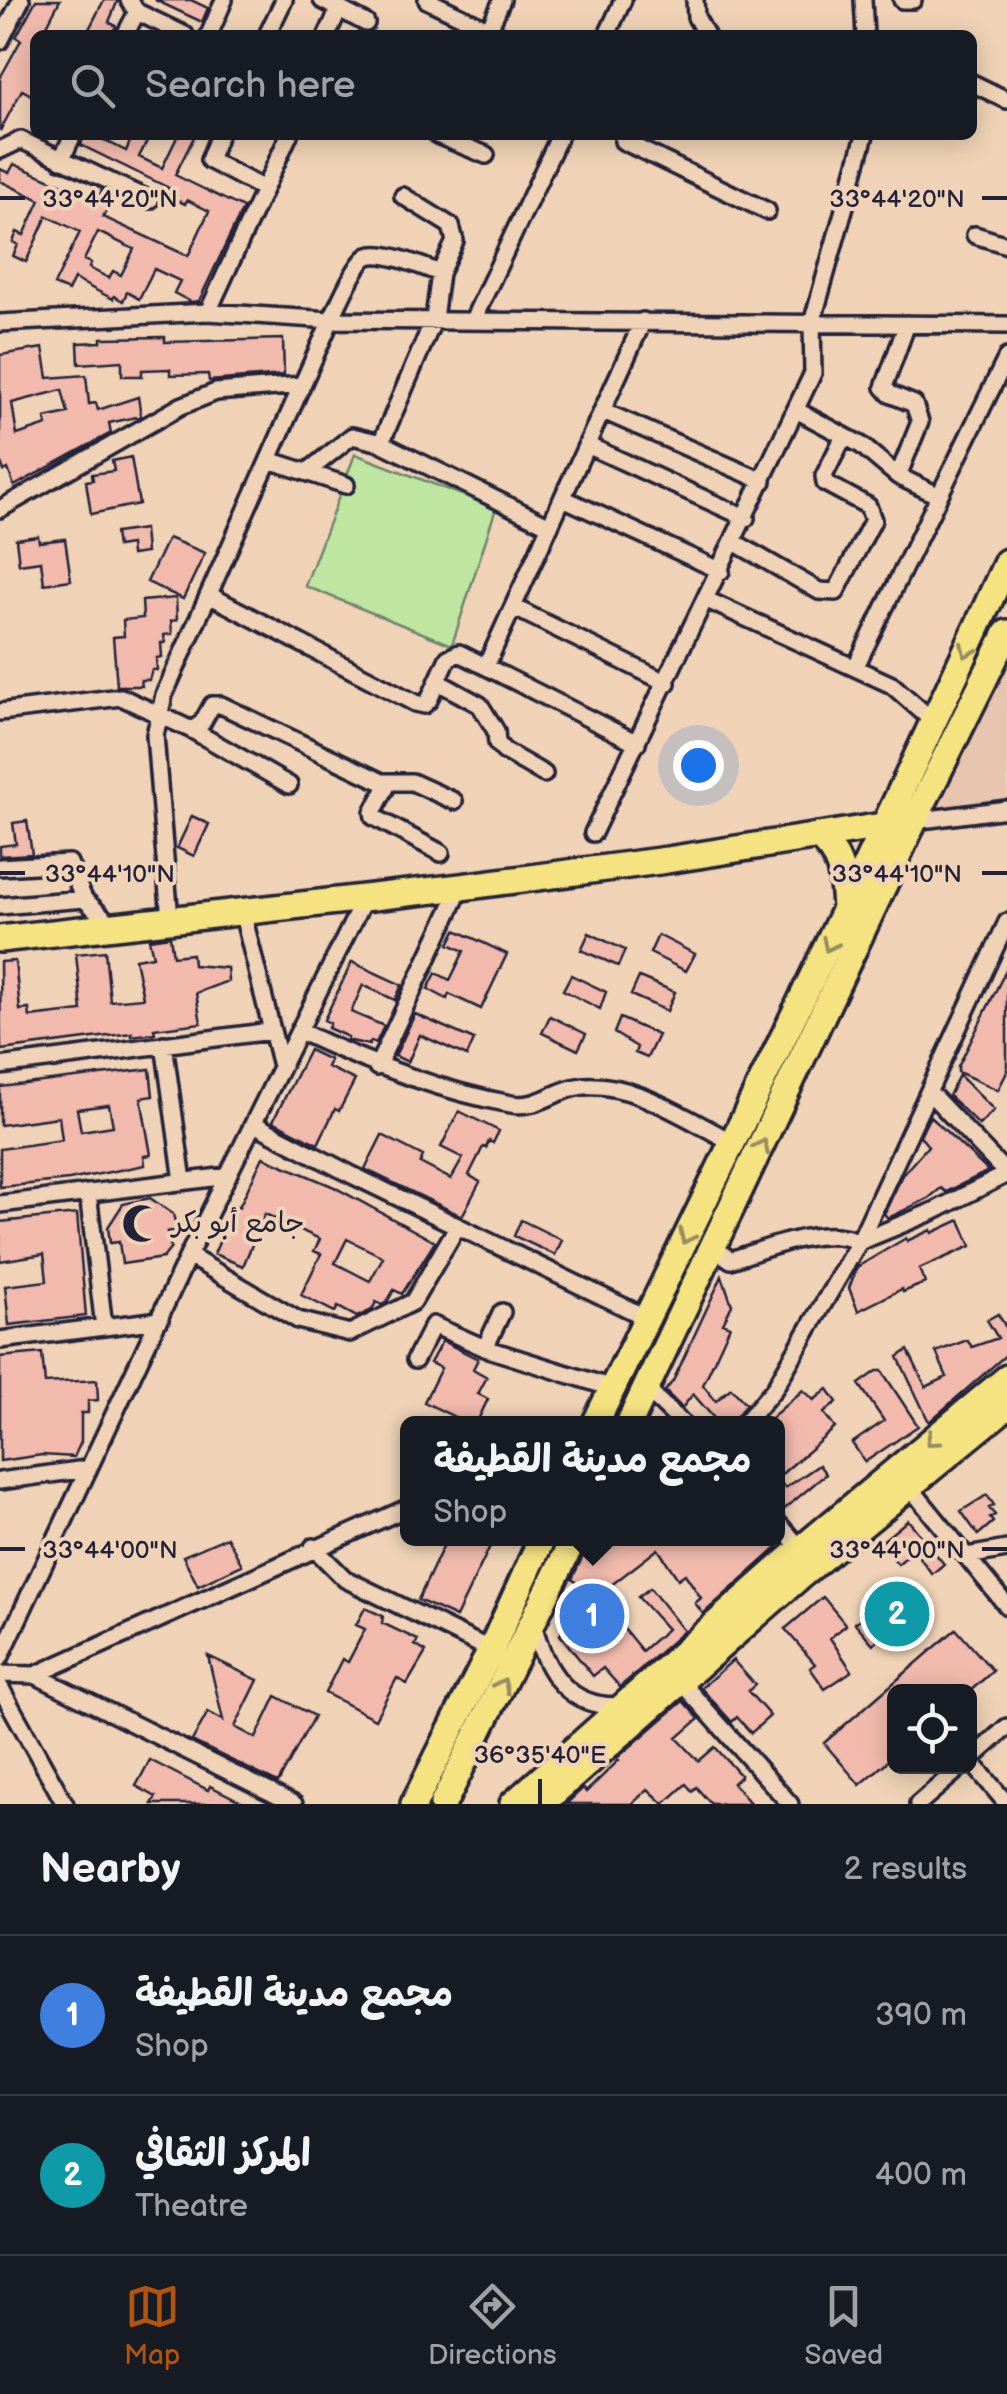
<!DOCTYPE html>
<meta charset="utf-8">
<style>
body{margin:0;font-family:"Balsamiq Sans","Playpen Sans Arabic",sans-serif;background:#20242c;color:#f1f3f6}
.controls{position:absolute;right:30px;bottom:30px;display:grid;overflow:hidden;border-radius:15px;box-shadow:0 5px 25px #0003}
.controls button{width:90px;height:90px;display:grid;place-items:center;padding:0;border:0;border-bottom:2px solid #363941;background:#171b24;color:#f1f3f6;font:50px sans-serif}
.you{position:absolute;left:698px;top:765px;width:35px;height:35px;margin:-25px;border:8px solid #fff;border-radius:50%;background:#1a73e8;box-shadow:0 0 0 15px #1a73e833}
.badge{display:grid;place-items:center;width:65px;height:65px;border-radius:50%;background:#b45309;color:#fff;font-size:32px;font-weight:700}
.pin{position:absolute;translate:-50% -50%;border:5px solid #fff;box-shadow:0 2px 10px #0006}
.popup{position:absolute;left:400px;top:1416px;width:385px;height:130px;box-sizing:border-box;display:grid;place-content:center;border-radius:15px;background:#171b24;filter:drop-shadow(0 2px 8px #0005);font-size:32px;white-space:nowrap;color:#9ea1a6}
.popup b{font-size:38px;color:#f1f3f6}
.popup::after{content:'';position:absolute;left:50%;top:100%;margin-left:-20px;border:20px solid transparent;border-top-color:#171b24}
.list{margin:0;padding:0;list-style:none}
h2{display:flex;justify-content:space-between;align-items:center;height:130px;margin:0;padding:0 40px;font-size:42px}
h2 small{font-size:32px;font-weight:400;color:#9ea1a6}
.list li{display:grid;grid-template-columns:65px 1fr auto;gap:30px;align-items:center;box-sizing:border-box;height:160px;padding:0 40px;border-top:2px solid #363941}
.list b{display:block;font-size:38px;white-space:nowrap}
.list p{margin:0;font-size:32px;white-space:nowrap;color:#9ea1a6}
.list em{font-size:32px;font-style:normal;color:#9ea1a6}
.icon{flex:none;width:55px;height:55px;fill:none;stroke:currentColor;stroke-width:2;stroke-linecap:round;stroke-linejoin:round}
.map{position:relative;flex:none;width:1007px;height:1804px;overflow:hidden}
.search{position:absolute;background:#171b24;box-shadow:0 5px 25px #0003;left:30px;right:30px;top:30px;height:110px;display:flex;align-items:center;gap:25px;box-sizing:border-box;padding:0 35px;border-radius:15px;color:#9ea1a6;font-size:38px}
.sheet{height:450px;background:#171b24}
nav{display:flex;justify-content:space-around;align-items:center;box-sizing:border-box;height:140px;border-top:2px solid #363941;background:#171b24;font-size:28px;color:#9ea1a6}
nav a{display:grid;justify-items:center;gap:5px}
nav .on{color:#b45309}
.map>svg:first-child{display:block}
</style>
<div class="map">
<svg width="1007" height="1804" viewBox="0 0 1007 1804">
<rect width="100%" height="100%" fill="#f0d3b6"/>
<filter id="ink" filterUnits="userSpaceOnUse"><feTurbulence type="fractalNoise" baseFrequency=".01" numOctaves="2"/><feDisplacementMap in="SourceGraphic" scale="20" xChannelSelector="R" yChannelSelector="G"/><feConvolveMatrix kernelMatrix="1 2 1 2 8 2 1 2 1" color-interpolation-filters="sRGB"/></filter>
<g filter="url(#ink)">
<path fill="#e8c5ae" d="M1007,663V800L931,808Z"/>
<path fill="#bee6a1" stroke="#70846e" stroke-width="2.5" d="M355,454L496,508L452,645L305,586Z"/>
<path fill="#f1baad" stroke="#22223b" stroke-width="2.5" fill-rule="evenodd" d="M36,0H60L42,35H35V97L22,90L0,131V78L21,40L16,37Z
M104,0H118L109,22L116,26L111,35H86Z
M155,0H191L208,8L202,22Z
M84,135H94L126,151L133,135H150L139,157L162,168L178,135H195L175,175L243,208L199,301L191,302L174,293L180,281L154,269L139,299L127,292L123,301L114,296L113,299L74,279L68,291L54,285L80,232L47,216L26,262L13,256L18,245L13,242L17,232L24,235L40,200L0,181V169L9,173L14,164L97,200L102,190L114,196L103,217L188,256L209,211L187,200L185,204L166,195L169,188L81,145ZM98,232L134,249L121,275L113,271L109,278L89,268L91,263L84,260Z
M165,337V342L283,339L284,375L209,381L208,374L170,375V369L142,370V376H122V361L79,364L78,343L101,342V338Z
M43,348L48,378L86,375L89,404L96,403L98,410L138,397L141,416L109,423L111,433L14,486L8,469L4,471L0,460V355ZM62,390L68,413L45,418L47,425L17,435L12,403Z
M131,457L139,504L91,514L86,481L93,480L92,474L114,471L112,461Z
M144,529L146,553L131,555L130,545L117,547L115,533Z
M38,536L39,542L65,539L71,580L44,584L41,561L19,564L16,539Z
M168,538L205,553L183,599L147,582Z
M176,598L177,620L171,621L172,634L164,635L165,643H161L162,657L156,658L157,670H152L149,680H141L142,686H117L113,637L124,636L123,620L143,618L142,601Z
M192,816L209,824L194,856L177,848Z
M27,821L32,854L0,856V846L16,844L13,823Z
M456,930L507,954L481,1009L449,994L447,999L428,989L436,973L450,980L464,951L449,944Z
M589,933L625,950L618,966L581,950Z
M658,935L695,954L686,971L650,953Z
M170,936L173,956L192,954L193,965L227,968L228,981L196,993L201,1023L154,1029L155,1033L132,1036V1033L1,1050L0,962L15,961L20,1010L29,1009L30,1017L82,1011L76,954L105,951L110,1001L143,998L135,959L153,956L149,939Z
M352,962L402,985L395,1000L363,985L351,1012L384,1026L376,1043L371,1041L369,1045L347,1040L348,1037L328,1028L330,1023L324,1020Z
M1007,968V1072L998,1090L958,1072V1067Z
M571,975L606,992L600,1009L563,990Z
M639,977L675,992L667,1011L631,995Z
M415,1014L474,1040L467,1056L420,1035L408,1062L395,1056Z
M550,1016L586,1034L578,1050L542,1033Z
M620,1018L658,1035L647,1058L635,1053L637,1047L614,1033Z
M309,1050L330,1060L327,1067L355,1080L339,1111L335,1109L318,1144L273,1121Z
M150,1069L153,1096L141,1098L151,1155L144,1156L145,1165L69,1180L0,1187V1149L62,1140L59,1117L0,1125V1087ZM109,1105L113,1126L81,1131L77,1109Z
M959,1075L994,1110L979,1125L949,1096Z
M459,1111L499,1131L493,1143L489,1141L486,1148L483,1147L469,1175L480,1182L462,1216L365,1169L382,1135L423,1156L420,1163L451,1179L463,1158L441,1147Z
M930,1116L988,1171L946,1192L941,1188L929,1198L888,1218L884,1214L903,1174L928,1146L920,1136Z
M263,1157L332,1186L435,1242L402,1294L394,1290L387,1302L382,1305L376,1302L372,1310L357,1317L338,1307L335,1312L301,1295L321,1254L314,1251L320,1239L265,1214L243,1266L214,1254L235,1205L239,1207ZM347,1239L383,1257L370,1281L335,1263Z
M150,1198L173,1214L177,1230L167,1232L171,1248L163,1258L122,1264L119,1242L110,1243L108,1227L123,1204Z
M77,1214L86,1316L9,1325L5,1286L47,1281L44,1254L0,1261V1222Z
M521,1220L562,1240L555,1255L514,1236Z
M960,1220L971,1246L919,1269L925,1283L903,1292L902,1289L858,1311L849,1288L857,1267L906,1238L907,1241L931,1230L932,1233Z
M722,1276L732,1305L723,1323L730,1326L703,1385L716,1401L731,1388L746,1404L730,1424H719L693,1394L682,1408L665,1391L673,1381Z
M998,1314L1007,1329V1354L929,1422L898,1357L908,1350L926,1387L947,1377L936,1352L967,1340L972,1347L998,1338L987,1320Z
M442,1341L478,1359L473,1369L487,1377L478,1394L488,1399L476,1424H469L424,1402L441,1368L430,1363Z
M42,1353L45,1383L97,1380L98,1400L88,1401V1413H81V1442L74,1457L42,1455L0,1461V1357Z
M877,1371H882L918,1426L865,1462L852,1443L884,1421L859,1384Z
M828,1389L837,1402L824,1413L835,1428L777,1478V1424H764L803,1390L814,1400Z
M819,1465L826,1474L781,1512L777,1511V1478L785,1488Z
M987,1495L994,1505L989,1508L995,1515L990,1518L993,1522L978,1535L961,1511Z
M908,1520L944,1564L932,1574L914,1550L898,1564L880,1543Z
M227,1537L242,1565L198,1586L183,1556Z
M447,1538H494L456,1617L418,1600Z
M620,1538H770L778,1547L703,1614L695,1603L701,1598L685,1574L678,1579L658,1549L597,1596L642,1651L667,1629L638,1597L650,1588L684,1631L620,1687L603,1668L593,1676L560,1635L586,1590L572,1579L583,1556L586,1552L593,1561Z
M901,1585L927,1615L893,1643L885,1634L873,1644L855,1623Z
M823,1597L846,1625L830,1638L852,1671L825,1689L810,1668L815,1664L785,1629Z
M365,1608L383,1616L382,1623L418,1640L415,1645L426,1652L407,1684L397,1678L375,1719L325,1693L342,1659L348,1662L365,1629L356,1625Z
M956,1629L993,1671L969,1692H894V1756L860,1785L824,1743Z
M208,1656L258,1680L235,1727L256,1738L276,1696L314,1716L278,1783L192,1741L208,1712L223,1720Z
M733,1660L755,1685L748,1691L770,1716L751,1733L737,1717L732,1722L701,1688Z
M683,1701L699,1719L677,1738L699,1761L715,1747L741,1776L733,1783L751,1804H711L696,1787L692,1791L686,1784L664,1804L648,1789L632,1804H566L583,1788L586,1792L619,1760L617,1758Z
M150,1760L208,1790L210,1786L246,1804H152L156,1797L136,1786Z"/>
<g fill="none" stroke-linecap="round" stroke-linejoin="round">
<defs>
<path id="minor" d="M129,0L137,12L185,35
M322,0L366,23
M427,0L500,35
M695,0L696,17L706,35
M863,0L865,35
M902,0H913
M489,29L502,0
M125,35L137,12
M209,35L224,0
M267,35L284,0
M327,35L339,9
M607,35L623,0
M0,41L21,0
M972,83L1007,100
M219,135L209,160L264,189
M437,135L486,155
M623,135V141L767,211
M0,150L21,140L150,200
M61,160L73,135
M403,196L451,226L455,241L440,273L434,319L381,443L550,526
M975,235L1007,245
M208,312L289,135
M473,320L560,135
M0,323L208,312L331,320L1007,325
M796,410L861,445L898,476L939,496
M603,411L763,481
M587,445L746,518
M269,460L346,485
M307,472L352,436L381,443
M898,476L920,422L914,404L890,394L884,387L907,324
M563,498L721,571
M0,509L181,406L216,392L302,385
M734,542L819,591L836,592L873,520L868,506L825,483L824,476L844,436
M209,595L415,703L424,705L429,700L448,658L459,653L637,743
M707,600L892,685L934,722
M513,607L667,683
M486,666L643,321
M855,668L1007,357
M438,682L480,705L496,731L497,743L504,751L544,774
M0,712L121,697L192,730L289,785
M192,730L202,723L212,705H221L382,782H412L454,801
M388,784L373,812L374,817L441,853
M914,821L1007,809
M593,833L813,373L812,323L865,135
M0,867L69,863L84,899
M0,906L84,899L113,926
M242,911L281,1066
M170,920L155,735L164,695L331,320C337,307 357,261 368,256C384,250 424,267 440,273
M299,1031C365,1062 439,1091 511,1104C537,1109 554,1091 577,1087C629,1078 688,1120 734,1143
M164,1044L183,1181
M0,1066L271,1031
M377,1067L461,887
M254,1124L352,1175L645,1317
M88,1193L104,1327
M0,1204L228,1176
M714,1248L731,1260C765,1249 825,1224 859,1242L934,1211L1007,1174L930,1093
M189,1256L298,1320L350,1333L413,1302L457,1227
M502,1312L485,1348L612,1388
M0,1340L160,1320
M415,1360L433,1325L485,1348
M646,1389L683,1424
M744,1424L774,1389L859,1242L1007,922
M0,1481L86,1469
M909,1486L1007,1606
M777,1522L801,1549
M313,1547L345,1579L491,1650
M967,1556L1007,1549
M533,1622C544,1671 569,1712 627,1705
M0,1658L191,1250L366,895
M0,1674L35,1675L294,1804
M35,1675L407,1508
M681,1682L790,1804
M0,1687L65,1804
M1007,1727L970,1760L1007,1804
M918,1804L962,1766"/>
<path id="primary" d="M817,836C842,855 843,877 845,907
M0,939L461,887L667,860L914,821
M595,1424C735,1138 875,852 1007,562
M629,1424L914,821L1007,633
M414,1804L491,1650L542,1538
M443,1804L574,1538
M513,1804L788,1560L1007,1378
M541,1804L799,1577L1007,1406"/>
</defs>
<use href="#minor" stroke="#22223b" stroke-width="22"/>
<use href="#primary" stroke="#22223b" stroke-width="32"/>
<use href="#minor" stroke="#f0d3b6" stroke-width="15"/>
<use href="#primary" stroke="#f5e382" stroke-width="25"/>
</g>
<defs><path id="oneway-chevron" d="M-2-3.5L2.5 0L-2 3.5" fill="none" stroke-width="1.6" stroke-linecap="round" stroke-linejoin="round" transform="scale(2.5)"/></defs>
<g stroke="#968c62">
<use href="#oneway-chevron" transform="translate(967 651) rotate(114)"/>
<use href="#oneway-chevron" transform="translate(829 945) rotate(116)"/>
<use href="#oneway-chevron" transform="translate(762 1146) rotate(-65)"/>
<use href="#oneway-chevron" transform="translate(686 1237) rotate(117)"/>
<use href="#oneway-chevron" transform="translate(932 1440) rotate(140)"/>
<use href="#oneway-chevron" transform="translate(502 1685) rotate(-64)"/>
</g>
</g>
<path fill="none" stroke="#22223b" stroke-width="4" d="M0,198H25M982,198H1007M0,873H25M982,873H1007M0,1549H25M982,1549H1007M540,1779V1804"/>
<defs>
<symbol id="mosque-bare" viewBox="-9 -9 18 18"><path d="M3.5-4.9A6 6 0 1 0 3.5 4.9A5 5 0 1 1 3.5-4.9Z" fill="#22223b" stroke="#f0d3b6" stroke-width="2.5" paint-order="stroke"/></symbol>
</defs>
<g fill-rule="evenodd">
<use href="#mosque-bare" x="114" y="1196" width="55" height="55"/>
</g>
<g text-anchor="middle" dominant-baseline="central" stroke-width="8" stroke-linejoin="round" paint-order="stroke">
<g font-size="28" fill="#22223b" stroke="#f0d3b6" text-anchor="start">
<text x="172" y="1223">جامع أبو بكر</text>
</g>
</g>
<g font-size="25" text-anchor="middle" fill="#22223b" stroke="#f0d3b6" stroke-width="8" stroke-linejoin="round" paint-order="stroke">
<text x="110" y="207">33°44'20"N</text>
<text x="897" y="207">33°44'20"N</text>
<text x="110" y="882">33°44'10"N</text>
<text x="897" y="882">33°44'10"N</text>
<text x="110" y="1558">33°44'00"N</text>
<text x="897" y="1558">33°44'00"N</text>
<text x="540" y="1763">36°35'40"E</text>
</g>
</svg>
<div class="controls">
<button><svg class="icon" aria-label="locate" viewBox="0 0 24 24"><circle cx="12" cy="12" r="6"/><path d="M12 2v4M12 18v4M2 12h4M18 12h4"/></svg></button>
</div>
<div class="you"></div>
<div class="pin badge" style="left:592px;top:1616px;background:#3f7fe0">1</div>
<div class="popup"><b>مجمع مدينة القطيفة</b>Shop</div>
<div class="pin badge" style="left:897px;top:1614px;background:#0f9aa8">2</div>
<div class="search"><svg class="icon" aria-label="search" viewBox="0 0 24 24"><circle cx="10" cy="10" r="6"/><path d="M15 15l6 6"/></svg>Search here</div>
</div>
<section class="sheet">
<h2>Nearby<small>2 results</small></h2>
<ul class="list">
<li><span class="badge" style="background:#3f7fe0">1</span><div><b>مجمع مدينة القطيفة</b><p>Shop</p></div><em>390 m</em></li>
<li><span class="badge" style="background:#0f9aa8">2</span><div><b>المركز الثقافي</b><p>Theatre</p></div><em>400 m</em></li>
</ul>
</section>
<nav>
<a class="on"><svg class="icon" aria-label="map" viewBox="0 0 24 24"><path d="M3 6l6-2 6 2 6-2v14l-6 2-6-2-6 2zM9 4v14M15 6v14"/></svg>Map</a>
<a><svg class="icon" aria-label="directions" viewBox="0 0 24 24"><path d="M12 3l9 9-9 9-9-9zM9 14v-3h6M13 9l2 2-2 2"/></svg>Directions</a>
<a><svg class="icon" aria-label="saved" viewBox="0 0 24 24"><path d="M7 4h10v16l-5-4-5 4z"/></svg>Saved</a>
</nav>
